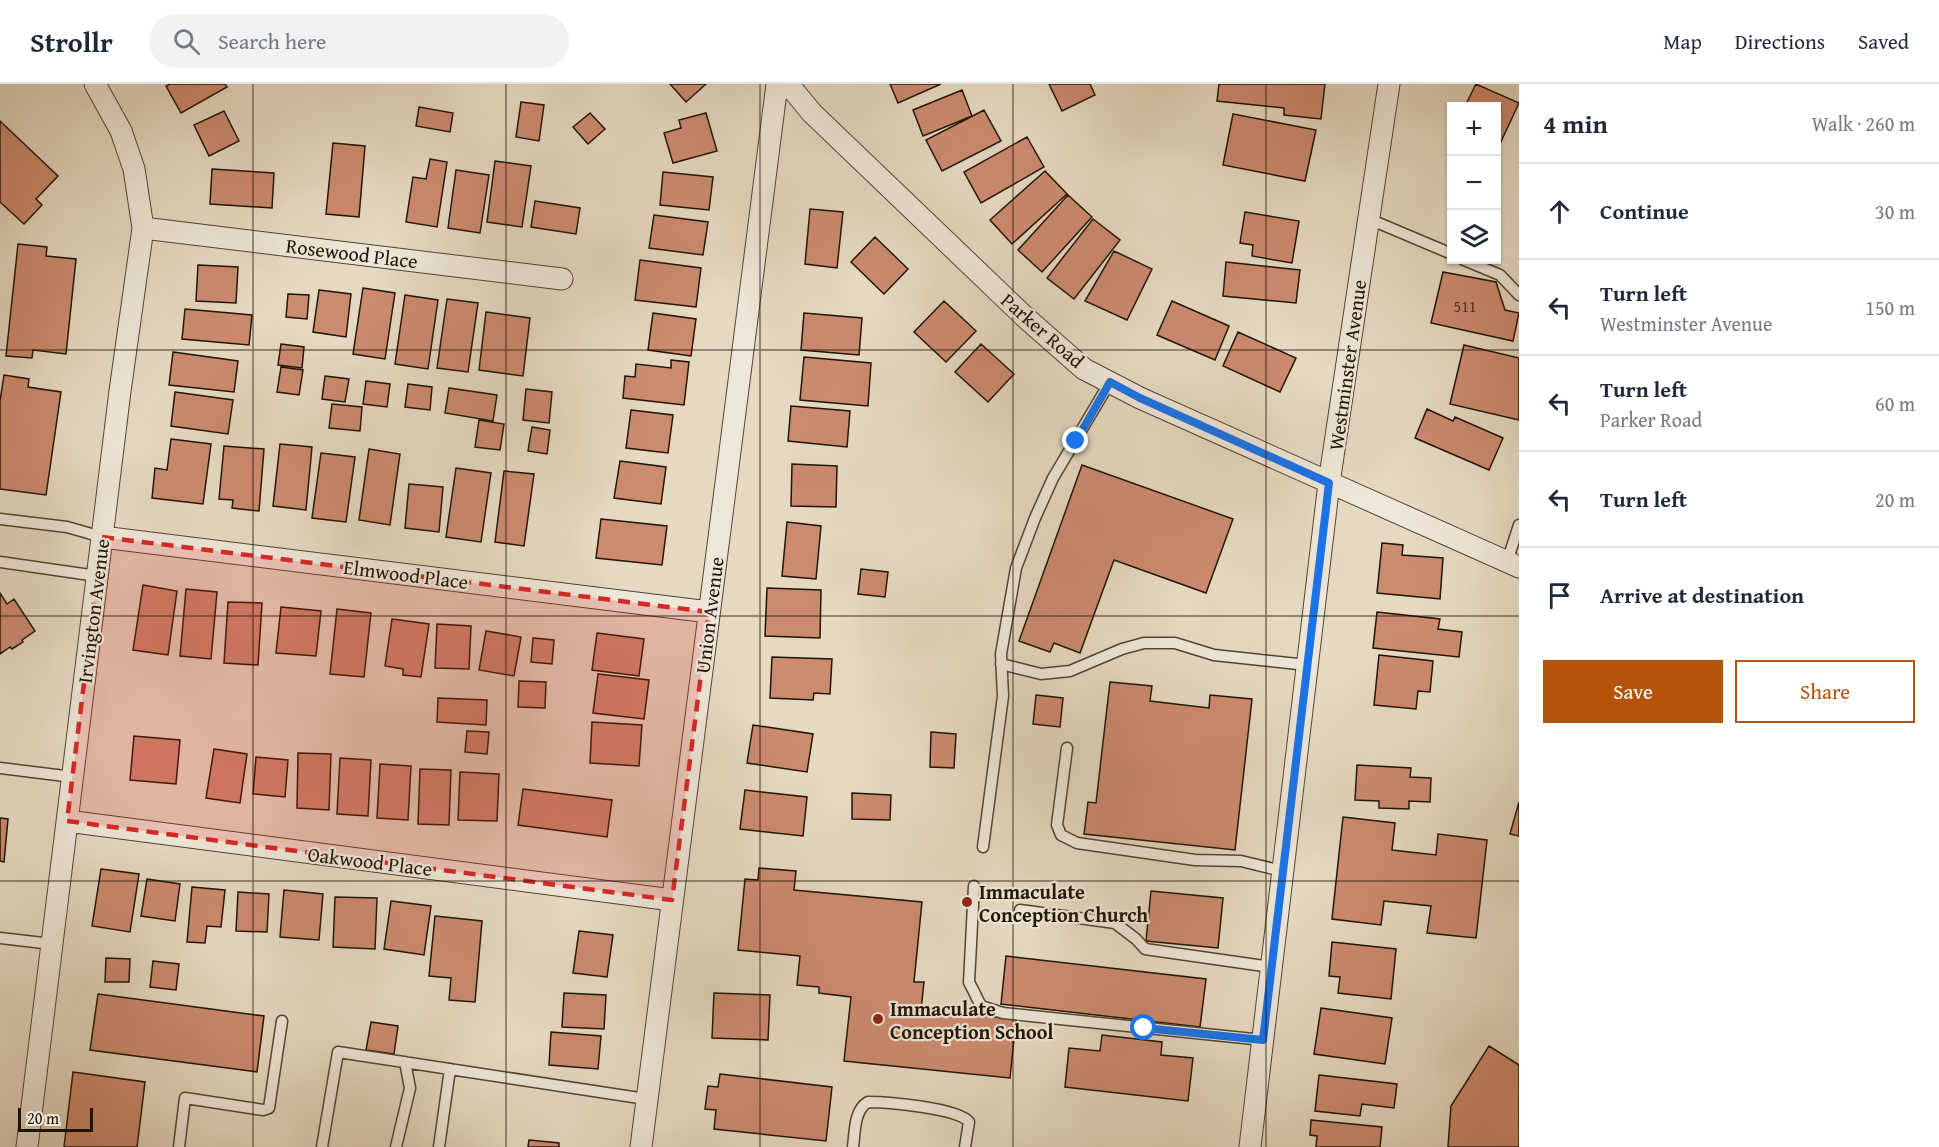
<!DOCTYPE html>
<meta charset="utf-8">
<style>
body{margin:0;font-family:"Gentium Book Plus",serif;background:#f2f2f3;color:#1f2937}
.controls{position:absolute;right:18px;top:18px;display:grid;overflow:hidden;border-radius:0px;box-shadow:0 2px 4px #0004}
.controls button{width:54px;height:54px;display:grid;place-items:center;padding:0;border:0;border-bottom:2px solid #e0e1e3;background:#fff;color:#1f2937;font:30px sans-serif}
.scale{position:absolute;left:18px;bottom:15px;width:75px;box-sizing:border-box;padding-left:6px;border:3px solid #211404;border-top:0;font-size:16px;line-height:21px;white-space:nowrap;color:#211404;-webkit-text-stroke:4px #eee6d7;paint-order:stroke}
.stop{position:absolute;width:18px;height:18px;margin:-14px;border:4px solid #1a73e8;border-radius:50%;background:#fff}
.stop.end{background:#1a73e8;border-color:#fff;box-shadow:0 2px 6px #0008}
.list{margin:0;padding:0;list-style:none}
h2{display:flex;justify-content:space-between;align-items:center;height:78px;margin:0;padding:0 24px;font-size:26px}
h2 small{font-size:20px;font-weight:400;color:#747a83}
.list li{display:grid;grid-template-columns:39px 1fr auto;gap:18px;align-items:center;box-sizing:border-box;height:96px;padding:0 24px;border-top:2px solid #e0e1e3}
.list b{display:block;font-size:22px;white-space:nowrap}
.list p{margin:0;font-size:20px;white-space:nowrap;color:#747a83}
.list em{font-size:20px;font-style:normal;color:#747a83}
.actions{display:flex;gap:12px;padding:18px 24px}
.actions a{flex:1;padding:14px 0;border:2px solid #b45309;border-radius:0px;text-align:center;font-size:21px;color:#b45309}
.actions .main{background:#b45309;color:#fff}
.icon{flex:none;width:33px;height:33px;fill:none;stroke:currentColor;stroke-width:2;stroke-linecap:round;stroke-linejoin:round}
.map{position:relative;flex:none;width:1519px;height:1063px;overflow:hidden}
header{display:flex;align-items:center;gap:36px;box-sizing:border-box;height:84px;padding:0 30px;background:#fff;border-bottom:2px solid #e0e1e3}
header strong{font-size:28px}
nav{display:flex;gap:33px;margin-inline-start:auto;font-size:21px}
.search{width:420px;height:54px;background:#f2f2f3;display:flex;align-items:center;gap:15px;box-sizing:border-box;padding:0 21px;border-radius:33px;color:#747a83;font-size:22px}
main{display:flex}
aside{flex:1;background:#fff}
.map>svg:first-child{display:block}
</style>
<header>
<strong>Strollr</strong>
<div class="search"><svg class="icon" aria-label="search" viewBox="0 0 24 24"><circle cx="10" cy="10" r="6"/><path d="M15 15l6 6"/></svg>Search here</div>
<nav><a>Map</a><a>Directions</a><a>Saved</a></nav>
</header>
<main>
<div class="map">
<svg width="1519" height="1063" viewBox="0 0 1519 1063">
<rect width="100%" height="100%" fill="#e5d9c1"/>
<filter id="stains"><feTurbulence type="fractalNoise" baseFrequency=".00333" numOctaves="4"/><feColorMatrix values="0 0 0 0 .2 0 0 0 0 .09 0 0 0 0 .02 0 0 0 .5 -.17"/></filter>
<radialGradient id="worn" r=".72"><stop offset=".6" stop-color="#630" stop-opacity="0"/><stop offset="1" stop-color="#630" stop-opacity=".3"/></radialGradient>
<path fill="#cc8a6f" stroke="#211404" stroke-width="1.5" d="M170,0H225L227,3L181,29L166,2Z
M670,0H706L686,18Z
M890,0H941L898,19Z
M1049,0H1090L1095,11L1062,27Z
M1219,0H1325L1321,35L1284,31V24L1217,17Z
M1476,0L1519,19L1498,64L1496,63V22H1465Z
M962,6L972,32L923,52L913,26Z
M521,18L544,21L539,57L516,53Z
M419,23L453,29L450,48L416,42Z
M984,26L1001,57L942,87L926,56Z
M224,27L239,57L209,72L194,41Z
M590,29L605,45L588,60L573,43Z
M706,29L717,67L673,79L664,49L681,44L679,36Z
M1233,30L1316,46L1305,97L1223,81Z
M0,37L58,92L36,115L42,121L24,140L0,118Z
M1027,53L1044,83L981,119L964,88Z
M333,59L365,62L359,133L326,130Z
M430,75L447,78L437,143L406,138L413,93L426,95Z
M495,77L531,82L522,143L487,138Z
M212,85L274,89L272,124L210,120Z
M456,86L489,91L480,149L448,144Z
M1045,87L1067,110L1012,160L990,136Z
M663,88L713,93L709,126L660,121Z
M1068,111L1092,133L1042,188L1018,166Z
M535,117L580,124L576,150L531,143Z
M810,125L843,128L837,184L805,180Z
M1245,128L1299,137L1292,179L1252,172L1253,161L1240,159Z
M654,131L708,138L703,171L649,164Z
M1093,135L1120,156L1074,215L1047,194Z
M875,153L908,185L884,210L851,178Z
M18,160L47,163L46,172L76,175L66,270L33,266L32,274L6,272Z
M1114,167L1152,185L1127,236L1085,217Z
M640,176L701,184L696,223L635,216Z
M1226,178L1300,186L1296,219L1223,212Z
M198,181L238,183L236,219L196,217Z
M1443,188L1496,198L1505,226L1519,229L1513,257L1431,239Z
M363,204L395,209L385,275L353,270Z
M319,206L351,210L346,253L313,248Z
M288,210L309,211L307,235L286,233Z
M405,211L438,216L428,285L395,280Z
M447,215L478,219L468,288L437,284Z
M944,217L976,247L946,278L914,248Z
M1172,217L1229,242L1215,276L1157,251Z
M185,225L252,231L249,261L182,255Z
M486,228L530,234L523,292L479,286Z
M653,229L696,235L691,272L648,266Z
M804,229L862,234L859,271L801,266Z
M1238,248L1296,274L1280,308L1223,282Z
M281,260L304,263L302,284L278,281Z
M981,260L1014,290L988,318L955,288Z
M1464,261L1519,274V336L1450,320Z
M173,268L238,277L234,308L169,301Z
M804,273L871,279L868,322L800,316Z
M671,276L689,278L684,321L623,314L625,292L635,293L636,280L671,284Z
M281,283L303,286L299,311L277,308Z
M4,291L29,295L28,303L61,308L46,411L0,405V317Z
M325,292L349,295L345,318L322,315Z
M366,297L390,300L387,323L363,320Z
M408,300L432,303L430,326L405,323Z
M449,304L497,311L493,337L445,329Z
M526,305L552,308L549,339L523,336Z
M175,308L233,316L228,350L171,342Z
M332,320L362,323L360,347L329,344Z
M791,322L850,327L847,363L788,357Z
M1427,325L1453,337L1455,333L1503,354L1489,386L1415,354Z
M631,326L673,331L668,369L626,364Z
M479,336L504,340L500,366L475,363Z
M532,343L550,346L547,370L528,367Z
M171,355L211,360L203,420L152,414L155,384L167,386Z
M280,360L312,363L306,426L273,422Z
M224,362L264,365L259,427L232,424L233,416L219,415Z
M369,365L400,370L390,441L359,436Z
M321,369L355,373L346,438L312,434Z
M620,377L666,383L661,420L614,414Z
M792,380L837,382L836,423L791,422Z
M1082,381L1233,435L1206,509L1114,476L1080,569L1054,559L1050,568L1019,557Z
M456,384L491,389L481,458L446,453Z
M504,387L534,390L524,462L495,458Z
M409,400L443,403L439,448L405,444Z
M601,435L667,442L662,481L596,474Z
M787,438L821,442L816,495L782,492Z
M1382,459L1403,461L1402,471L1443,474L1440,515L1377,509Z
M861,485L888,488L885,513L858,510Z
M143,501L177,507L168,571L133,566Z
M767,504L821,506L820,554L765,552Z
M186,505L217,508L211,575L180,572Z
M0,509L7,520L14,515L35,547L22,556L23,558L12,565L10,563L0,570Z
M228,518L262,519L258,581L224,579Z
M281,523L321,527L316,572L276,569Z
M337,525L371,529L364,593L330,590Z
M1377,528L1440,535L1438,545L1462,548L1459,573L1373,564Z
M392,535L429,540L421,593L403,591V585L385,582Z
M437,540L471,542L469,585L435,584Z
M486,547L521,553L514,592L479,586Z
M597,549L644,555L639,592L592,586Z
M533,554L554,556L552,580L531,578Z
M1379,571L1433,577L1430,608L1418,607L1416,625L1374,621Z
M772,573L832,575L830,610L814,609L813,616L770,614Z
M598,590L649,596L644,635L593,629Z
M519,597L546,598L545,624L518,623Z
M1110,598L1152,602L1150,617L1209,624L1210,611L1252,615L1235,766L1084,750L1088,718L1096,719Z
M1036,611L1063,614L1060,643L1033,640Z
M438,614L487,616L486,641L437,638Z
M592,638L642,641L639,682L590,679Z
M753,641L813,650L807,688L747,679Z
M467,647L489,648L487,670L465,668Z
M931,648L956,650L954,684L930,683Z
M134,652L180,656L176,700L130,696Z
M214,665L247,670L240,719L206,714Z
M298,669L331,670L329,726L297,724Z
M256,673L288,676L285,713L253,710Z
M340,674L371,676L368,732L337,730Z
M380,680L411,682L408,736L377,734Z
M1357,681L1411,684L1410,693L1431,694L1430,718L1409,717V725L1379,724V717L1355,716Z
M420,685L451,686L449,741L418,740Z
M460,688L499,690L497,737L458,736Z
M523,705L612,716L607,753L518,741Z
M745,706L807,713L803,752L740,745Z
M852,709L891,711L890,736L852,735Z
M1519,718V752L1510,750Z
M1343,733L1395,739L1392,766L1436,771L1438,750L1487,756L1476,854L1427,849L1431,822L1384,817L1381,841L1332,835Z
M0,734L8,735L4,778L0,777Z
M759,784L796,787L794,806L922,818L914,898H924L921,926L1016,935L1010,994L844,977L851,913L819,909V903L797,901L800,872L738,866L745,795L758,796Z
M101,785L139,790L130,848L92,842Z
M147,795L180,800L175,837L141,832Z
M192,803L225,806L221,843L207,842L205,859L187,858Z
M284,806L323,810L319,856L280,853Z
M1151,807L1223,814L1218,864L1146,857Z
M238,808L269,810L267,848L236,847Z
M335,813L377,814L375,865L333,863Z
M391,817L431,822L424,871L384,865Z
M435,832L482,837L475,918L449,916L451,894L429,892Z
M579,847L613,851L607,893L573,889Z
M1332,858L1396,865L1391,915L1338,909L1340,893L1329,892Z
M1006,872L1206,895L1200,943L1001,920Z
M106,874L130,875L129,898H105Z
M153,877L179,880L176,906L150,903Z
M564,909L606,911L604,945L562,943Z
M714,909L770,911L768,956L712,954Z
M98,910L264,932L257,988L90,966Z
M1321,924L1392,934L1385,980L1314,970Z
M371,938L398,942L394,970L366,966Z
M551,948L601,952L598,985L549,981Z
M1102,951L1162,958L1161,971L1193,974L1188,1017L1065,1003L1069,964L1100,967Z
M1489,962L1519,981V1063H1448L1451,1022Z
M73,988L145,998L137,1063H64Z
M720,990L832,1003L826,1057L714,1045L716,1026L705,1025L708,1002L718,1003Z
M1319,991L1397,1000L1394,1024L1362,1020L1360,1032L1315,1027Z
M1311,1036L1382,1043L1380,1063H1316L1317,1052L1310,1051Z
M529,1056L559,1059V1063H528Z"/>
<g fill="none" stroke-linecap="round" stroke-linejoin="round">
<defs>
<path id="lane" d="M1369,135L1452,170
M1464,176L1500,191L1519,211
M0,435L67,443L102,453
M0,478L97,492
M1507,478L1519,441
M1001,580L1041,590L1070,587L1122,565L1144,559H1175L1214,571L1307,581
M1067,664L1057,741L1061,751L1077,759L1195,776L1241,777L1282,787
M0,684L73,693
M983,763L1003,612L1001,570L1016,484L1035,434L1053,394L1110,298
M974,802L969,898L981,922L1003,929L1263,956
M1020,826L1115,839L1136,855L1145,865L1271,883
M0,854L52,860
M179,1063L185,1014L263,1026L269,1024L282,937
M322,1063L338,968L646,1015
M396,1063L410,1004L405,978
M439,1063L450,985
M853,1063C855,1048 854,1026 868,1018C888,1018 958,1024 969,1038L965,1063"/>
<path id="street" d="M788,0L812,29L1026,234L1084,285L1140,314L1519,483
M143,144L562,195
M102,453L709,528
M67,737L672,816
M27,1063L120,307L143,144L134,85L121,47L95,0
M641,1063L777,0
M1250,1063L1329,399L1389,0"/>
</defs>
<use href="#lane" stroke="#524533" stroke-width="13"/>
<use href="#street" stroke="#524533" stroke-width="23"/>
<use href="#lane" stroke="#eee6d7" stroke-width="10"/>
<use href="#street" stroke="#eee6d7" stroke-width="21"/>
</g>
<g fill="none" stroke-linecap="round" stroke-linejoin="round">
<path stroke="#1a73e8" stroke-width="8" d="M1076,357L1110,298L1140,314L1329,399L1263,956L1144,944"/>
</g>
<path fill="#d62828" fill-opacity="0.2" stroke="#d62828" stroke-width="4.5" stroke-dasharray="12 8" stroke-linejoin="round" d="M102,453L709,528L672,816L67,737Z"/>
<path fill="none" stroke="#211404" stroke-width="1.5" stroke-opacity="0.55" d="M253,0V1063M506,0V1063M760,0V1063M1013,0V1063M1266,0V1063M0,266H1519M0,532H1519M0,797H1519"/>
<g fill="#8f2418" stroke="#eee6d7" stroke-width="2">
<circle cx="967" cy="818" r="6"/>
<circle cx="878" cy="935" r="6"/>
</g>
<g text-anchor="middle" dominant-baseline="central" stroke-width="4.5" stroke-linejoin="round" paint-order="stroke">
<g font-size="16" fill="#4c321f">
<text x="1465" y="222">511</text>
</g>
<g font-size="20" fill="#211404" stroke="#eee6d7">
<text transform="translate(352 169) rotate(7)">Rosewood Place</text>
<text transform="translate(1043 246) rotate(41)">Parker Road</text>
<text transform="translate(1347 281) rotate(-82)">Westminster Avenue</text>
<text transform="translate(406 490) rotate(7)">Elmwood Place</text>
<text transform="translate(93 527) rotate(-83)">Irvington Avenue</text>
<text transform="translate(709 531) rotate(-83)">Union Avenue</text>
<text transform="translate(370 777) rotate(7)">Oakwood Place</text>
</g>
<g font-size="20" font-weight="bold" fill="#211404" stroke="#eee6d7" text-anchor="start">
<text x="979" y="807">Immaculate<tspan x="979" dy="23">Conception Church</tspan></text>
<text x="890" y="924">Immaculate<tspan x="890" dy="23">Conception School</tspan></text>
</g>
</g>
<rect width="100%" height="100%" filter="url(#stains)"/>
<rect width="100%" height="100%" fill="url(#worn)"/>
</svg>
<div class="controls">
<button>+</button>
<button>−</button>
<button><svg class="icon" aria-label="layers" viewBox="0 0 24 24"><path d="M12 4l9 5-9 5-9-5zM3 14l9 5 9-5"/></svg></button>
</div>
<div class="scale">20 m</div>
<div class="stop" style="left:1144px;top:944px"></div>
<div class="stop end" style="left:1076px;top:357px"></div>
</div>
<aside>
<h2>4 min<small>Walk · 260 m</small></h2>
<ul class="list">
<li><svg class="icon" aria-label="ahead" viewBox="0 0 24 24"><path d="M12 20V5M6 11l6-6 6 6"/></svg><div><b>Continue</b></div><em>30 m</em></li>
<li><svg class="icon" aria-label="left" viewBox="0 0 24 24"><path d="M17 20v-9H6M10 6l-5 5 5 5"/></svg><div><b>Turn left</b><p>Westminster Avenue</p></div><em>150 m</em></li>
<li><svg class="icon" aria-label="left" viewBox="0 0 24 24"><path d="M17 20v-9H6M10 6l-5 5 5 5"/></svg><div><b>Turn left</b><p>Parker Road</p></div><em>60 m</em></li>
<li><svg class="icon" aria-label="left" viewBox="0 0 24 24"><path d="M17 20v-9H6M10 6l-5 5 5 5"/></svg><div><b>Turn left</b></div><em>20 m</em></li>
<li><svg class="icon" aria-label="arrive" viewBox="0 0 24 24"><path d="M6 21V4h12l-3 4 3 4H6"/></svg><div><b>Arrive at destination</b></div></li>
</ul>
<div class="actions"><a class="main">Save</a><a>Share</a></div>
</aside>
</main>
